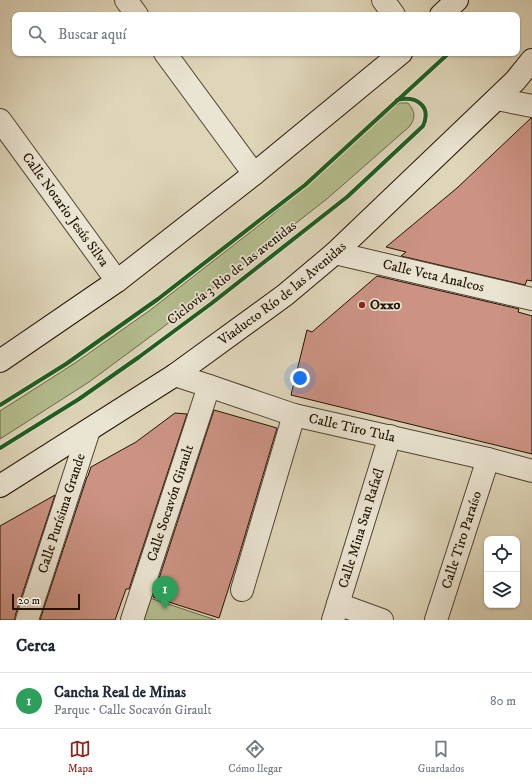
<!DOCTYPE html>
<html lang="es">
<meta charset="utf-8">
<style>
body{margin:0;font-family:"IM FELL DW Pica",serif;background:#f2f2f3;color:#1f2937}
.controls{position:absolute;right:12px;bottom:12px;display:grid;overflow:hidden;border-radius:8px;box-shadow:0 1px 3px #0004}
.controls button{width:36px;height:36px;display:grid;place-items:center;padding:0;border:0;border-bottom:1px solid #e0e1e3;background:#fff;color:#1f2937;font:20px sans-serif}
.scale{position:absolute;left:12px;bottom:10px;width:68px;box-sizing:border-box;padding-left:4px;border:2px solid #221403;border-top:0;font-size:11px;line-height:14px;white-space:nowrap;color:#221403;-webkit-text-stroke:3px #eae4d2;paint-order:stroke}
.you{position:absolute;left:300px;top:378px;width:14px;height:14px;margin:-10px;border:3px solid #fff;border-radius:50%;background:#1a73e8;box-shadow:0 0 0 6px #1a73e833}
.badge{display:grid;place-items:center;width:26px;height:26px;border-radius:50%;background:#8f2418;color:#fff;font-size:13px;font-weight:700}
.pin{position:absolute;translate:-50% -33px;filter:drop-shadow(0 1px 2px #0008)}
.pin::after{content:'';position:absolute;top:21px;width:14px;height:12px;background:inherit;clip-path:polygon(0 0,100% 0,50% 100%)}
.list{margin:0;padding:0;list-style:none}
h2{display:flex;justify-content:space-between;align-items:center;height:52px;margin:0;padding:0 16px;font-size:17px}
h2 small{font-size:13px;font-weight:400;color:#747a83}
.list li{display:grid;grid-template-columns:26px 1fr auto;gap:12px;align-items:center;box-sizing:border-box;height:56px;padding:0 16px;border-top:1px solid #e0e1e3}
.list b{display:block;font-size:15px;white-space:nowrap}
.list p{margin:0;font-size:13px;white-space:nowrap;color:#747a83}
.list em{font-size:13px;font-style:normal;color:#747a83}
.icon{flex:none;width:22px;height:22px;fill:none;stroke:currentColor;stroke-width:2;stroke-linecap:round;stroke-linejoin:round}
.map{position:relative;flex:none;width:532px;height:620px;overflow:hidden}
.search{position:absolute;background:#fff;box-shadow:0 1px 3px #0004;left:12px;right:12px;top:12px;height:44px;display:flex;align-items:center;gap:10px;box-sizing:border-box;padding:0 14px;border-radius:8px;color:#747a83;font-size:15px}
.sheet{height:108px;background:#fff}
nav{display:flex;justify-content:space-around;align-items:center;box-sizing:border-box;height:56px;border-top:1px solid #e0e1e3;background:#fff;font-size:11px;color:#747a83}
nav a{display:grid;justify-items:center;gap:2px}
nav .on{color:#8f2418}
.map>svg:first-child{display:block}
</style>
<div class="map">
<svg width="532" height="620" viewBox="0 0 532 620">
<rect width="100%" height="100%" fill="#dfd6ba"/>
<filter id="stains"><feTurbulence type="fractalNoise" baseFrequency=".005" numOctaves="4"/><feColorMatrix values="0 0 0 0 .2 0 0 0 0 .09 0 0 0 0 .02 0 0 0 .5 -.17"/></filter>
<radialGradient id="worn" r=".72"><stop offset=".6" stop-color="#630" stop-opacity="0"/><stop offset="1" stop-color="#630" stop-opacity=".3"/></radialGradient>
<path fill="#b4bd8e" stroke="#6b6848" d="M400,103H408C415,112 416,116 410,126L328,198L162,328L89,382L0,439V411L75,363L149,311L271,216L393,107Z
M150,598L216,620H144Z"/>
<path fill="#cc9384" stroke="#221403" d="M531,118H532V281L527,280L525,285L401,256L406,252L386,247L457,188Z
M377,276L519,309L518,312L532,316V454L291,395L307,330L312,332Z
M214,410L277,428L237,562L219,618L153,597Z
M175,413L187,414L129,589H126L115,620H40L87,477L88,476L91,467L136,442Z
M55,495L15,616V620H0V526Z"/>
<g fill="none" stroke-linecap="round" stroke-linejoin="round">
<defs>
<g id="street">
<path d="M126,0L137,15"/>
<path d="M383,0L394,15"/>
<path d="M165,53L254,174"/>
<path d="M497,99L532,106"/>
<path id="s1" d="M0,120L117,281"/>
<path id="s2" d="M335,253L532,299"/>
<path id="s3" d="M175,375L209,386L294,415L488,459L532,471"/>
<path d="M242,590L294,415"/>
<path d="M338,604L382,620"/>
<path id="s4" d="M27,620L89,430"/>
<path id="s5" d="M132,620L209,386"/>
<path id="s6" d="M333,620L390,436"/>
<path id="s7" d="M436,620L488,459"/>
</g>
<g id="secondary">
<path d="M441,15L457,0"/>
<path d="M0,361L117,281L254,174L401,53"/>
<path id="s8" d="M0,486L175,375L285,295L335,253L515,81L532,60"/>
</g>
</defs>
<use href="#street" stroke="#514431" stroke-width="24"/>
<use href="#secondary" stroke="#221403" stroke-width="24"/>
<use href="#street" stroke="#eae4d2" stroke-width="22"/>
<use href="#secondary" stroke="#eae4d2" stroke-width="22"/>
<defs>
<path id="cycleway" d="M0,405L66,364L158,299L305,185L449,53
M0,448L79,399L139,357L212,303L347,197L423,126C432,106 416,95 397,100"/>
</defs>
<use href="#cycleway" stroke="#eae4d2" stroke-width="6"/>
<use href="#cycleway" stroke="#1b5e20" stroke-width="4"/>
</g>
<circle fill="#8f2418" stroke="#eae4d2" stroke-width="1.5" cx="362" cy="305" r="4"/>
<g text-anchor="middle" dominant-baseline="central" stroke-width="3.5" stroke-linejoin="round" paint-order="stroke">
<g font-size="14" fill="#221403" stroke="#eae4d2">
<text stroke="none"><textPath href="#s1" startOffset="111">Calle Notario Jesús Silva</textPath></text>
<text transform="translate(232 273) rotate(-38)">Ciclovía 3 Rio de las avenidas</text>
<text stroke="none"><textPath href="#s2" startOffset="101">Calle Veta Analcos</textPath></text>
<text stroke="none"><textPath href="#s8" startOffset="342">Viaducto Río de las Avenidas</textPath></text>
<text stroke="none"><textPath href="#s3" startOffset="185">Calle Tiro Tula</textPath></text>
<text stroke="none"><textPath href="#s5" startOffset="123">Calle Socavón Girault</textPath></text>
<text stroke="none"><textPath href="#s4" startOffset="112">Calle Purísima Grande</textPath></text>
<text stroke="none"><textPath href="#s6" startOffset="96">Calle Mina San Rafaél</textPath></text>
<text stroke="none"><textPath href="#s7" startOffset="84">Calle Tiro Paraíso</textPath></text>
</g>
<g font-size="14" font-weight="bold" fill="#221403" stroke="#eae4d2" text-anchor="start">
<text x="370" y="305">Oxxo</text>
</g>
</g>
<rect width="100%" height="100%" filter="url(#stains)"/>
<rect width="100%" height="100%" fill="url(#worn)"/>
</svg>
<div class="controls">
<button><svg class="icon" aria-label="locate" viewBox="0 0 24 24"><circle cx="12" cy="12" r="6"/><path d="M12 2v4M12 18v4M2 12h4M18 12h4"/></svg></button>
<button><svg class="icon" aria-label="layers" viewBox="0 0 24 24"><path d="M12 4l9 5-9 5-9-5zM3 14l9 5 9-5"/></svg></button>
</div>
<div class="scale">20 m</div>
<div class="you"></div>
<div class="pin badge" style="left:165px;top:609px;background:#2e9e5b">1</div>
<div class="search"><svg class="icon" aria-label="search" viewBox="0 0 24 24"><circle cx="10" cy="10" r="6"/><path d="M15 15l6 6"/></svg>Buscar aquí</div>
</div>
<section class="sheet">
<h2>Cerca<small></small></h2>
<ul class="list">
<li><span class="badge" style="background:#2e9e5b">1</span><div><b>Cancha Real de Minas</b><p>Parque · Calle Socavón Girault</p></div><em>80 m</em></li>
</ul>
</section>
<nav>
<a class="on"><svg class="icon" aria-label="map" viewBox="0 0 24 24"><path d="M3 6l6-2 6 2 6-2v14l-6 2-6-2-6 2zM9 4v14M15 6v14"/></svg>Mapa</a>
<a><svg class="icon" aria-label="directions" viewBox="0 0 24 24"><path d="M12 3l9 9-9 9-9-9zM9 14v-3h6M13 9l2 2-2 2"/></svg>Cómo llegar</a>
<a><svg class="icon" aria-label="saved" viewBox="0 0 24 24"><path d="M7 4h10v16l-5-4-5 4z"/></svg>Guardados</a>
</nav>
